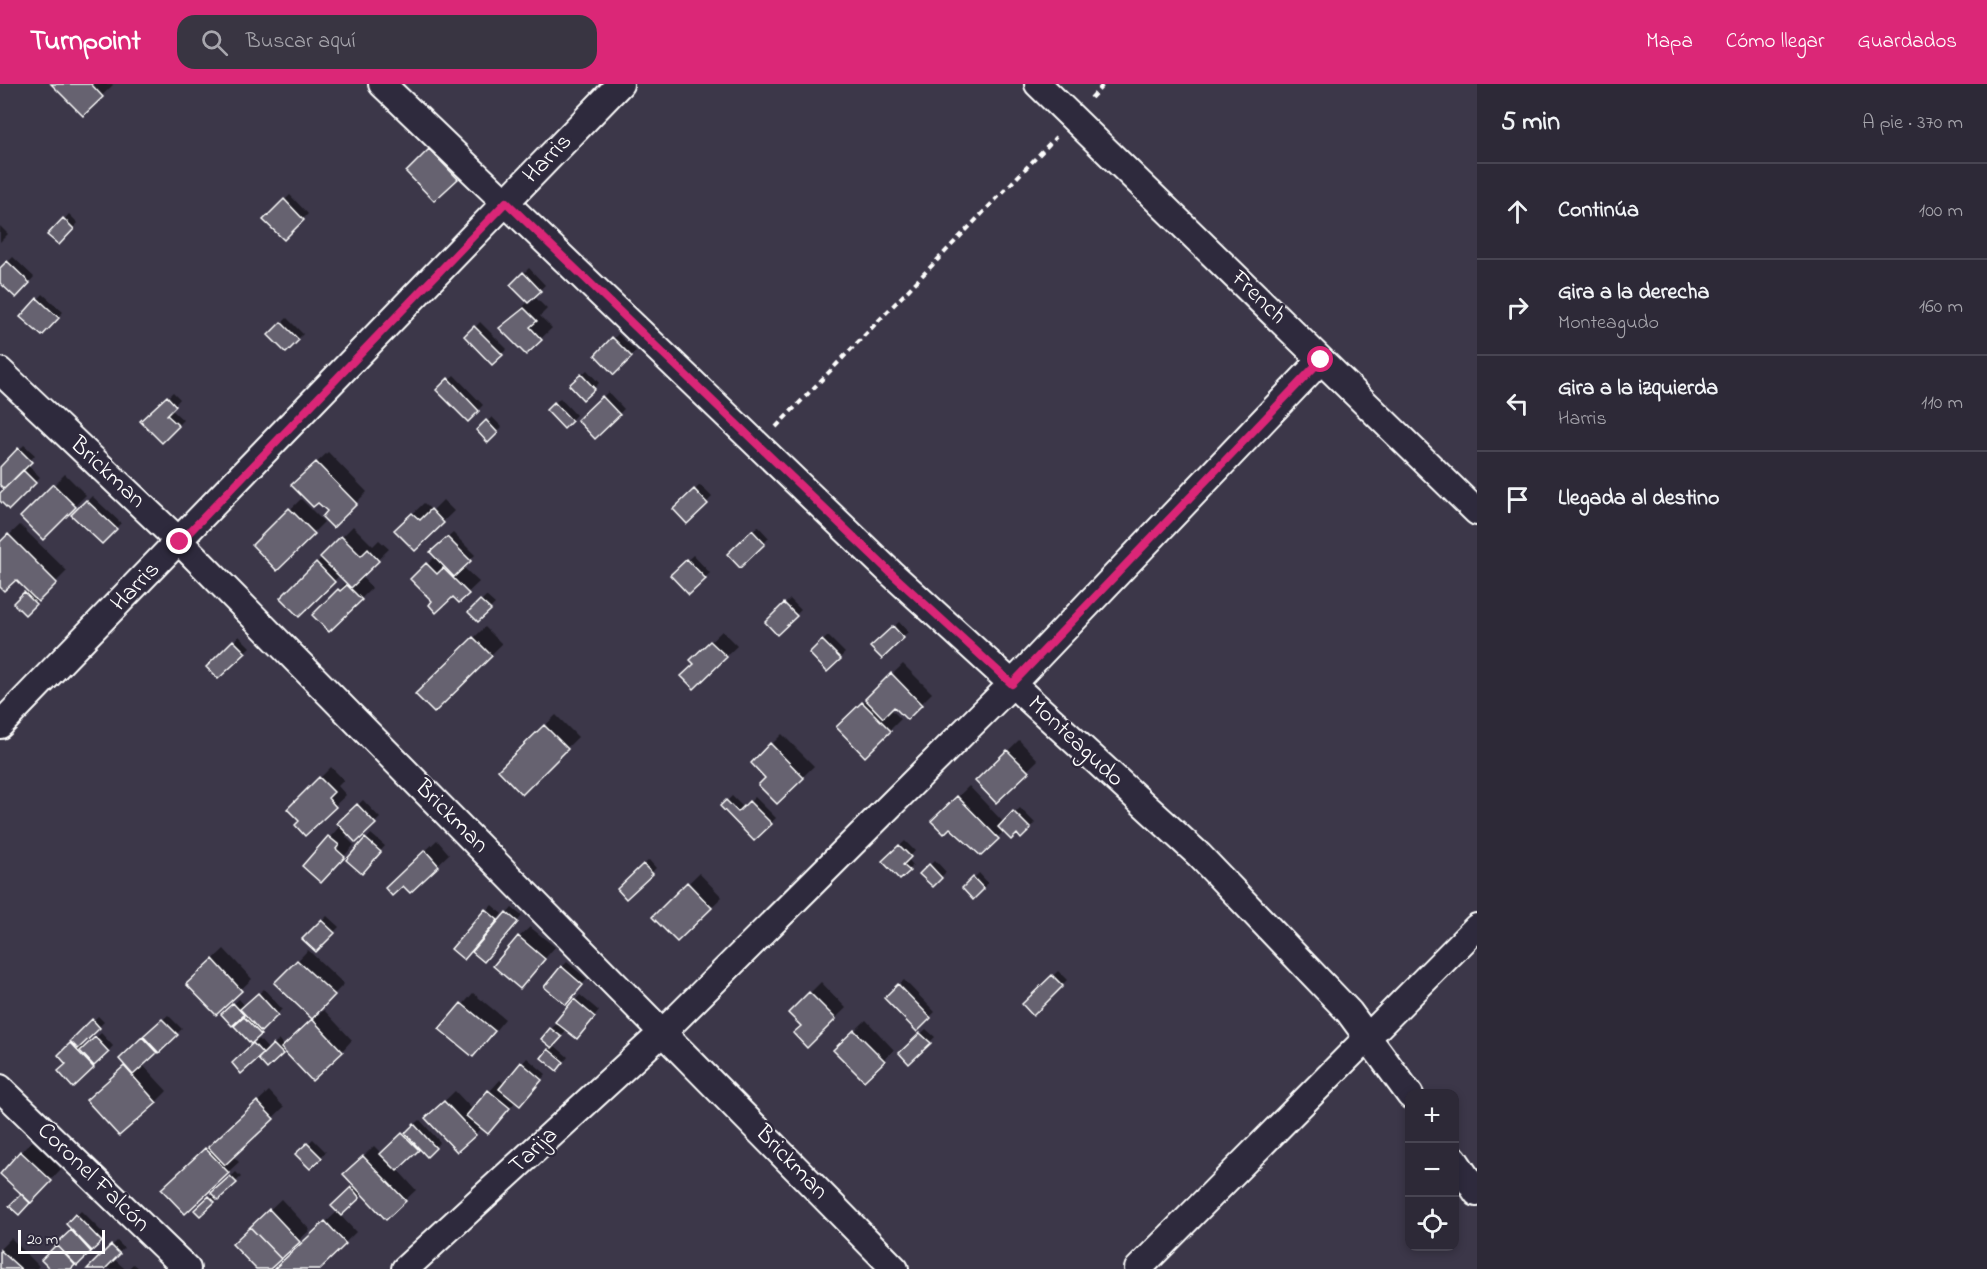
<!DOCTYPE html>
<html lang="es">
<meta charset="utf-8">
<style>
body{margin:0;font-family:"Indie Flower",sans-serif;background:#393542;color:#f1f3f6}
.controls{position:absolute;right:18px;bottom:18px;display:grid;overflow:hidden;border-radius:12px;box-shadow:0 3px 9px #0003}
.controls button{width:54px;height:54px;display:grid;place-items:center;padding:0;border:0;border-bottom:2px solid #484552;background:#2d2937;color:#f1f3f6;font:30px sans-serif}
.scale{position:absolute;left:18px;bottom:15px;width:87px;box-sizing:border-box;padding-left:6px;border:3px solid #fff;border-top:0;font-size:16px;line-height:21px;white-space:nowrap;color:#fff;-webkit-text-stroke:4px #2f2a3d;paint-order:stroke}
.stop{position:absolute;width:18px;height:18px;margin:-14px;border:4px solid #db2777;border-radius:50%;background:#fff}
.stop.end{background:#db2777;border-color:#fff;box-shadow:0 2px 6px #0008}
.list{margin:0;padding:0;list-style:none}
h2{display:flex;justify-content:space-between;align-items:center;height:78px;margin:0;padding:0 24px;font-size:26px}
h2 small{font-size:20px;font-weight:400;color:#a7a6ad}
.list li{display:grid;grid-template-columns:39px 1fr auto;gap:18px;align-items:center;box-sizing:border-box;height:96px;padding:0 24px;border-top:2px solid #484552}
.list b{display:block;font-size:22px;white-space:nowrap}
.list p{margin:0;font-size:20px;white-space:nowrap;color:#a7a6ad}
.list em{font-size:20px;font-style:normal;color:#a7a6ad}
.icon{flex:none;width:33px;height:33px;fill:none;stroke:currentColor;stroke-width:2;stroke-linecap:round;stroke-linejoin:round}
.map{position:relative;flex:none;width:1477px;height:1185px;overflow:hidden}
header{display:flex;align-items:center;gap:36px;box-sizing:border-box;height:84px;padding:0 30px;background:#db2777;color:#fff}
header strong{font-size:28px}
nav{display:flex;gap:33px;margin-inline-start:auto;font-size:21px}
.search{width:420px;height:54px;background:#393542;display:flex;align-items:center;gap:15px;box-sizing:border-box;padding:0 21px;border-radius:18px;color:#a7a6ad;font-size:22px}
main{display:flex}
aside{flex:1;background:#2d2937}
.map>svg:first-child{display:block}
</style>
<header>
<strong>Turnpoint</strong>
<div class="search"><svg class="icon" aria-label="search" viewBox="0 0 24 24"><circle cx="10" cy="10" r="6"/><path d="M15 15l6 6"/></svg>Buscar aquí</div>
<nav><a>Mapa</a><a>Cómo llegar</a><a>Guardados</a></nav>
</header>
<main>
<div class="map">
<svg width="1477" height="1185" viewBox="0 0 1477 1185">
<rect width="100%" height="100%" fill="#3c3749"/>
<filter id="ink" filterUnits="userSpaceOnUse"><feTurbulence type="fractalNoise" baseFrequency=".0167" numOctaves="2"/><feDisplacementMap in="SourceGraphic" scale="12" xChannelSelector="R" yChannelSelector="G"/><feConvolveMatrix kernelMatrix="1 2 1 2 8 2 1 2 1" color-interpolation-filters="sRGB"/></filter>
<g filter="url(#ink)">
<path fill="#0007" d="M53,0H112L113,1L83,30Z
M441,55L468,83L435,115L408,88Z
M290,111L308,130L284,154L265,136Z
M69,130L78,139L59,159L50,151Z
M0,142L8,150L0,158Z
M13,173L34,193L16,212L0,197V186Z
M529,184L545,201L528,217L512,201Z
M43,210L63,228L42,250L22,233Z
M536,214L547,225L540,232L552,244L526,269L501,244L527,219L529,220Z
M287,234L303,250L286,267L270,251Z
M480,238L507,265L492,279L466,253Z
M618,250L636,267L614,289L597,271Z
M587,286L599,299L583,314L571,301Z
M454,291L483,321L468,336L438,306Z
M173,308L180,315L171,325L183,336L162,357L143,337Z
M608,308L624,325L595,353L579,336Z
M560,314L576,331L564,343L548,326Z
M492,333L502,343L488,357L478,346Z
M24,361L35,371L27,380L40,393L9,424L0,415V411L6,405L0,399V385Z
M328,368L367,408L333,442L329,427L318,416L293,401Z
M65,390L86,411L43,454L22,433Z
M700,401L712,413L687,438L675,425Z
M92,412L121,439L102,458L73,431Z
M301,415L324,438L277,485L254,461Z
M443,416L454,427L415,465L396,446L424,419L432,427Z
M20,441L67,487L25,529L15,519L28,506L16,494L0,501V460Z
M353,442L373,462L379,456L389,465L361,492L372,504L329,546L314,531L347,498L340,491L299,531L282,514Z
M758,442L769,454L740,482L729,470Z
M453,449L475,471L463,483L479,498L459,517L453,511L412,495L436,472L432,468Z
M693,471L710,489L689,509L672,491Z
M486,512L495,520L478,536L470,528Z
M790,515L801,526L777,549L767,538Z
M899,538L908,548L882,573L872,563Z
M485,543L502,560L434,627L417,610Z
M722,547L737,562L694,603L696,580L692,576Z
M239,552L250,563L218,593L208,583Z
M828,552L845,569L827,586L811,569Z
M903,580L932,609L907,634L894,621L891,625L901,635L865,671L838,643Z
M556,631L578,653L522,708L500,686Z
M782,650L814,682L777,718L767,694L753,679Z
M1019,656L1038,676L996,717L977,697Z
M331,683L344,696L338,702L346,711L305,750L301,737L289,725Z
M969,702L1004,739L1020,724L1035,739L1021,753L1017,748L1004,747L981,770L950,742L933,737Z
M732,712L744,724L755,713L776,734L754,755L722,722Z
M363,716L380,734L356,757L349,749L346,753L354,761L332,786L304,782L341,741L339,739Z
M371,750L385,762L361,788L348,776Z
M437,756L449,770L410,807L398,793Z
M905,757L915,767L908,775L913,781L900,794L884,777Z
M649,776L656,784L626,813L619,805Z
M935,776L946,788L933,801L921,790Z
M699,789L722,813L677,856L654,833Z
M979,789L988,799L973,814L964,804Z
M492,821L502,830L468,869L453,864Z
M512,824L522,832L489,871L474,868Z
M327,832L339,843L316,866L304,855Z
M530,843L555,863L520,903L519,853Z
M224,865L252,895L216,929L199,889Z
M308,866L344,900L316,929L318,931L324,926L352,956L342,967L285,966L267,983L258,973L234,979L259,955L269,966L279,956L285,963L314,935L276,899Z
M567,878L587,895L571,914L562,883Z
M1058,887L1067,896L1033,929L1024,920Z
M904,896L935,928L917,945L886,914Z
M821,898L846,924L807,962L803,942L790,929Z
M264,905L282,925L251,958L236,942L248,931L245,928L232,940L223,930L239,915L245,922Z
M473,909L505,935L484,960L442,945Z
M580,911L599,927L582,948L567,945L554,961L568,973L562,980L549,966L553,962L543,955Z
M168,931L182,945L142,980L167,1007L156,1018L99,1005L126,981L121,975Z
M98,932L104,938L81,960L85,964L101,949L113,962L93,983L67,980L60,971Z
M866,936L894,966L864,995L835,966Z
M926,945L935,953L909,978L901,969Z
M527,974L546,990L524,1015L516,1017L499,1037L482,1043L475,1050L427,1034L455,1007L473,1026L500,996L505,1000Z
M269,1007L284,1023L233,1072L239,1078L228,1088L174,1095Z
M420,1036L440,1058L427,1071L420,1063L397,1085L416,1106L386,1134L363,1110L340,1131L356,1148L318,1185H275L338,1127L333,1122L355,1101L345,1090L374,1062L382,1070Z
M313,1055L326,1068L310,1083L297,1070Z
M32,1057L61,1085L19,1129L11,1122L23,1110L1,1089Z
M236,1088L241,1093L200,1130L196,1126Z
M281,1115L310,1146L268,1185H258L234,1160Z
M81,1127L106,1152L69,1185H52L43,1176L73,1145L68,1140Z
M11,1154L39,1182L36,1185H0V1165Z
M117,1157L124,1164L113,1174L125,1185H89Z
M133,1180L139,1185H128Z"/>
<path fill="#666270" stroke="#fff" stroke-width="1.5" d="M51,0H91L103,13L83,32Z
M429,65L458,95L434,117L406,88Z
M284,115L304,136L284,156L263,136Z
M63,134L74,145L59,161L47,151Z
M7,177L30,199L16,214L0,199V184Z
M523,188L541,207L528,219L510,201Z
M37,214L59,234L42,252L20,233Z
M524,224L537,237L530,243L542,256L526,271L499,244Z
M281,238L299,256L286,269L268,251Z
M474,242L503,271L492,281L464,252Z
M612,253L632,273L614,291L595,271Z
M581,290L595,305L583,316L569,301Z
M448,294L479,327L468,338L436,306Z
M167,312L176,322L167,331L179,342L162,359L140,337Z
M602,312L620,331L595,355L577,336Z
M554,318L572,337L564,345L546,326Z
M486,336L498,349L488,359L476,346Z
M18,364L32,378L4,405L0,401V383Z
M316,378L357,420L333,444L322,433L327,427L318,419L313,423L291,401Z
M23,386L36,399L9,426L0,417V409Z
M53,400L76,423L43,456L20,433Z
M694,405L708,420L687,440L673,425Z
M86,416L117,445L102,460L71,431Z
M289,424L315,450L277,487L252,461Z
M431,425L444,439L415,467L394,446L412,429L420,436Z
M752,446L765,460L740,484L727,470Z
M8,450L57,499L38,518L16,496L4,507L0,503V458Z
M341,452L361,472L368,465L379,477L351,504L320,473Z
M447,453L471,477L454,493L430,468Z
M687,475L706,495L689,511L670,491Z
M316,478L335,498L299,533L280,514Z
M426,479L437,490L443,484L469,510L459,519L453,513L436,529L429,521L432,517L410,495Z
M347,501L362,516L329,548L312,531L338,505L340,507Z
M24,508L36,520L25,531L13,519Z
M480,516L491,526L478,538L468,528Z
M784,519L797,532L777,551L765,538Z
M893,542L904,554L882,575L870,563Z
M473,553L492,572L434,629L415,610Z
M233,556L246,569L218,595L206,583Z
M822,556L841,575L827,588L809,569Z
M710,557L727,573L694,605L681,592L694,580L690,576Z
M891,589L922,621L907,636L894,623L883,634L865,615Z
M862,618L891,647L865,673L836,643Z
M544,641L568,665L522,711L498,686Z
M770,659L804,694L777,720L758,701L765,694L751,679Z
M1007,666L1029,688L996,719L975,697Z
M319,693L334,708L328,714L336,723L305,752L295,741L299,737L287,725Z
M957,712L999,755L981,772L950,744L944,750L931,737Z
M726,716L738,728L749,717L772,740L754,757L720,722Z
M357,720L376,740L356,759L337,739Z
M1013,727L1031,745L1021,755L1017,750L1011,756L998,743Z
M328,752L339,761L336,765L345,773L321,799L302,782Z
M365,754L381,768L362,790L346,776Z
M899,761L911,773L903,781L910,787L900,796L882,777Z
M425,766L439,782L410,809L403,802L392,812L385,804Z
M643,780L653,790L626,815L617,805Z
M929,780L942,794L933,803L919,790Z
M973,793L984,805L973,816L962,804Z
M687,798L712,824L677,858L652,833Z
M485,825L498,836L464,876L451,865Z
M506,828L518,838L484,878L472,868Z
M321,836L335,849L316,868L302,855Z
M518,852L545,875L520,905L493,882Z
M213,875L242,907L216,931L186,900Z
M297,876L335,911L312,935L274,899Z
M561,882L583,901L566,921L544,903Z
M1052,891L1063,902L1033,932L1022,920Z
M898,900L931,934L917,948L884,914Z
M809,908L836,935L807,964L793,949L801,942L788,929Z
M258,909L278,931L261,948L240,925Z
M574,915L595,933L577,955L555,938Z
M233,919L244,931L232,942L221,930Z
M461,919L495,947L473,973L439,945Z
M244,933L261,951L251,960L234,942Z
M92,935L100,944L78,965L70,957Z
M162,935L178,951L159,969L143,952Z
M312,935L343,968L312,997L281,964Z
M550,944L562,953L552,964L541,955Z
M854,946L885,977L864,997L833,966Z
M920,949L931,959L909,980L899,969Z
M95,953L109,968L94,982L80,967Z
M142,953L157,969L133,991L119,975Z
M70,959L94,984L73,1004L58,987L66,980L58,971Z
M253,959L263,970L241,990L232,979Z
M273,960L283,970L267,985L258,975Z
M548,965L564,978L557,987L541,974Z
M521,978L542,996L520,1022L499,1005Z
M124,982L157,1019L119,1052L86,1016Z
M488,1006L510,1024L488,1050L466,1032Z
M257,1017L274,1035L225,1081L208,1063Z
M444,1017L476,1051L457,1068L425,1034Z
M414,1040L436,1064L427,1073L405,1049Z
M402,1049L419,1066L397,1087L380,1070Z
M307,1059L322,1074L310,1085L295,1070Z
M205,1064L229,1089L185,1130L161,1105Z
M20,1067L52,1097L31,1119L0,1090Z
M363,1072L406,1117L386,1136L343,1090Z
M230,1092L237,1099L218,1116L211,1109Z
M351,1103L360,1114L341,1132L331,1122Z
M21,1110L30,1119L19,1131L9,1122Z
M209,1112L215,1118L200,1132L194,1126Z
M269,1125L300,1158L281,1175L250,1143Z
M75,1130L102,1158L92,1167L66,1140Z
M325,1137L346,1160L320,1185H274Z
M250,1143L281,1175L270,1185H256L232,1160Z
M71,1146L91,1168L77,1182L56,1160Z
M56,1161L75,1181L71,1185H50L41,1176Z
M111,1161L120,1170L105,1185H87Z
M0,1166L21,1185H0Z"/>
<g fill="none" stroke-linecap="round" stroke-linejoin="round">
<defs>
<path id="street" d="M382,0L891,489L1199,771L1349,928L1410,1011
M1038,0L1477,428
M0,287L180,458L895,1185
M0,641L620,0
M0,1004L187,1185
M1454,1075L1477,1109
M405,1185L663,948L1012,600L1321,276
M1138,1185L1477,843"/>
</defs>
<use href="#street" stroke="#fff" stroke-width="30"/>
<path stroke="#fff" stroke-width="4" stroke-dasharray="6 4.5" stroke-linecap="butt" d="M1091,14L1104,0
M776,343L1056,53"/>
<use href="#street" stroke="#2f2a3d" stroke-width="26"/>
</g>
</g>
<g fill="none" stroke-linecap="round" stroke-linejoin="round" filter="url(#ink)">
<path stroke="#db2777" stroke-width="8" d="M180,458L506,118L891,489L1012,600L1321,276"/>
</g>
<g text-anchor="middle" dominant-baseline="central" stroke-width="5" stroke-linejoin="round" paint-order="stroke">
<g font-size="24" fill="#fff" stroke="#2f2a3d">
<text transform="translate(548 75) rotate(-46)">Harris</text>
<text transform="translate(1258 214) rotate(44)">French</text>
<text transform="translate(107 389) rotate(43)">Brickman</text>
<text transform="translate(136 503) rotate(-46)">Harris</text>
<text transform="translate(1075 658) rotate(43)">Monteagudo</text>
<text transform="translate(451 733) rotate(45)">Brickman</text>
<text transform="translate(534 1067) rotate(-43)">Tarija</text>
<text transform="translate(791 1079) rotate(46)">Brickman</text>
<text transform="translate(93 1094) rotate(44)">Coronel Falcón</text>
</g>
</g>
</svg>
<div class="controls">
<button>+</button>
<button>−</button>
<button><svg class="icon" aria-label="locate" viewBox="0 0 24 24"><circle cx="12" cy="12" r="6"/><path d="M12 2v4M12 18v4M2 12h4M18 12h4"/></svg></button>
</div>
<div class="scale">20 m</div>
<div class="stop" style="left:1321px;top:276px"></div>
<div class="stop end" style="left:180px;top:458px"></div>
</div>
<aside>
<h2>5 min<small>A pie · 370 m</small></h2>
<ul class="list">
<li><svg class="icon" aria-label="ahead" viewBox="0 0 24 24"><path d="M12 20V5M6 11l6-6 6 6"/></svg><div><b>Continúa</b></div><em>100 m</em></li>
<li><svg class="icon" aria-label="right" viewBox="0 0 24 24"><path d="M7 20v-9h11M14 6l5 5-5 5"/></svg><div><b>Gira a la derecha</b><p>Monteagudo</p></div><em>160 m</em></li>
<li><svg class="icon" aria-label="left" viewBox="0 0 24 24"><path d="M17 20v-9H6M10 6l-5 5 5 5"/></svg><div><b>Gira a la izquierda</b><p>Harris</p></div><em>110 m</em></li>
<li><svg class="icon" aria-label="arrive" viewBox="0 0 24 24"><path d="M6 21V4h12l-3 4 3 4H6"/></svg><div><b>Llegada al destino</b></div></li>
</ul>
</aside>
</main>
